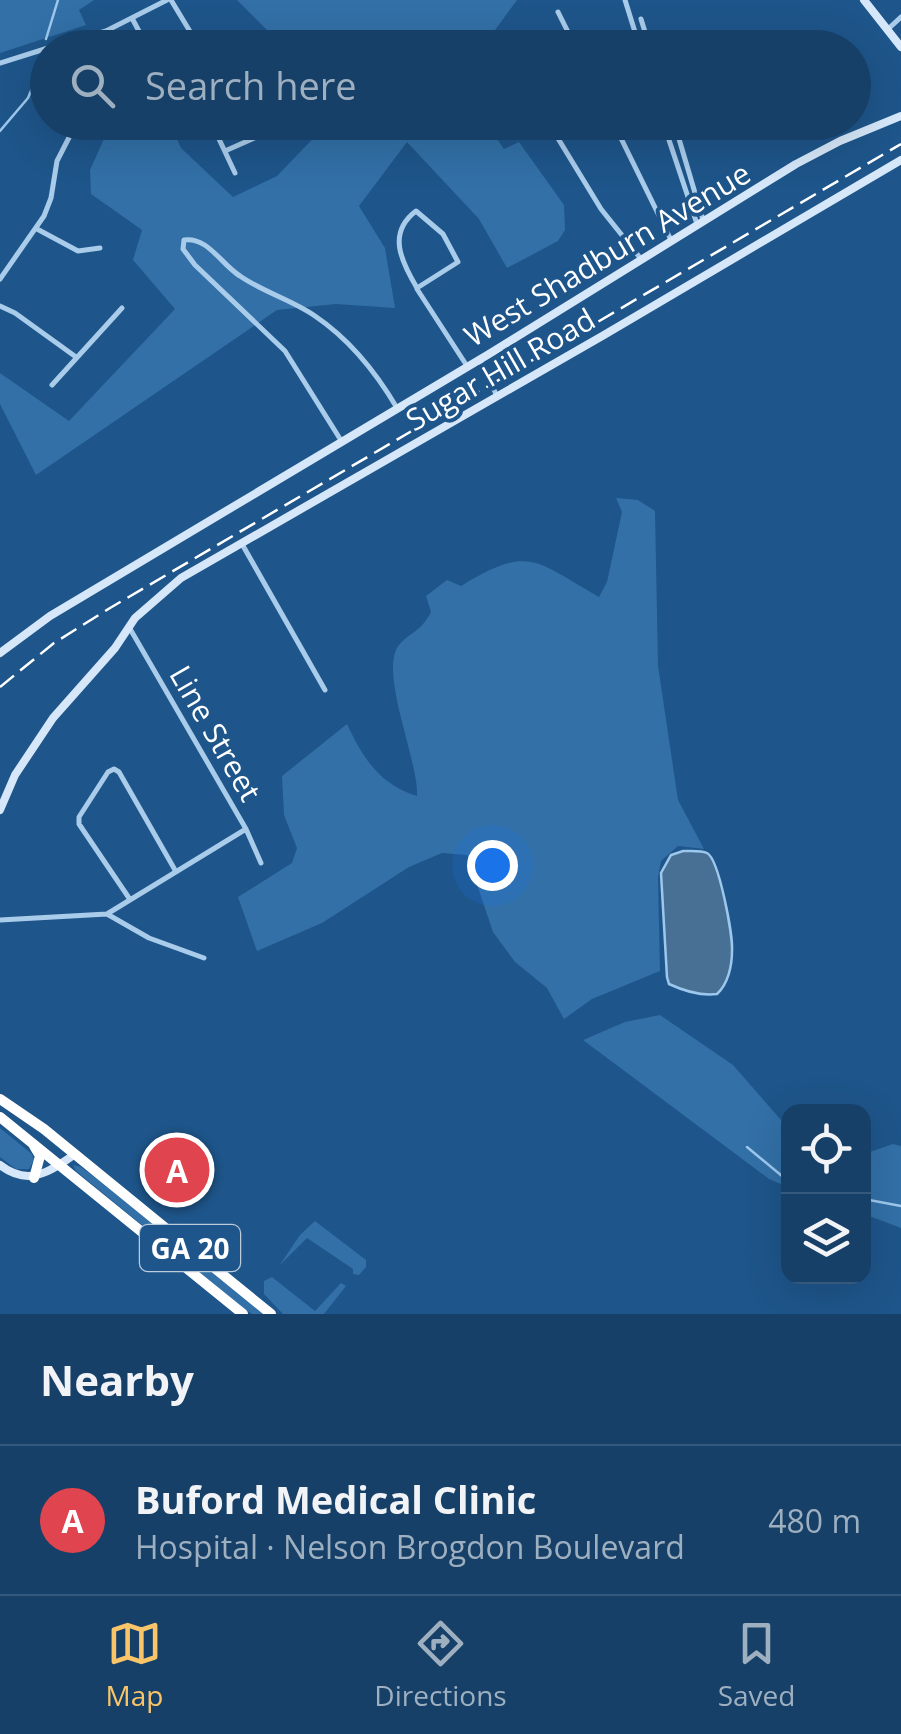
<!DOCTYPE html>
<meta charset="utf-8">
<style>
body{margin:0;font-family:"Open Sans",sans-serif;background:#234b71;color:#f1f3f6}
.controls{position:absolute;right:30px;bottom:30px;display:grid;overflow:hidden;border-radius:20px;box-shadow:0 10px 40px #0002}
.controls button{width:90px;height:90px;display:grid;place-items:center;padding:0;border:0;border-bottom:2px solid #35597c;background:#164068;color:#f1f3f6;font:50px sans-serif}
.you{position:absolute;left:492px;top:865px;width:35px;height:35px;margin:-25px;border:8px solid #fff;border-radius:50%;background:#1a73e8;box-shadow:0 0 0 15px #1a73e833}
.badge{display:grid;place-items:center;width:65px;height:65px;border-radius:50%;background:#fac569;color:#fff;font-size:32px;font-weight:700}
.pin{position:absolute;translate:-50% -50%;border:5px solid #fff;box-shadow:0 2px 10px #0006}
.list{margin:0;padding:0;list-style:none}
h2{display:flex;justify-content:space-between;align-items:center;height:130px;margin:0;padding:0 40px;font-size:42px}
h2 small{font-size:32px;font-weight:400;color:#9eafc0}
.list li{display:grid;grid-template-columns:65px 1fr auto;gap:30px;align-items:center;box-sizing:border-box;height:150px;padding:0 40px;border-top:2px solid #35597c}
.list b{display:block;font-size:38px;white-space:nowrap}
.list p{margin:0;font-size:32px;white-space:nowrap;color:#9eafc0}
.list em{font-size:32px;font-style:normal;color:#9eafc0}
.icon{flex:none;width:55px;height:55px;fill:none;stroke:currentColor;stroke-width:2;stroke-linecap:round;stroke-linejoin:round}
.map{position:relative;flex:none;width:901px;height:1314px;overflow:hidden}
.search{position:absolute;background:#164068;box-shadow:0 10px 40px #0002;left:30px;right:30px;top:30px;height:110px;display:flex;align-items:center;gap:25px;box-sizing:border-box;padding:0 35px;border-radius:55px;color:#9eafc0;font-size:38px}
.sheet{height:280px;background:#164068}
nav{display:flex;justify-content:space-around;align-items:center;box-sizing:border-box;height:140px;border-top:2px solid #35597c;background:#164068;font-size:28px;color:#9eafc0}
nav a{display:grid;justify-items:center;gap:5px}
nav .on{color:#fac569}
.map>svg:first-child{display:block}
</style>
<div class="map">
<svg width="901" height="1314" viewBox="0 0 901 1314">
<rect width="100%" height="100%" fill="#1e558a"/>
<path fill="#3270a7" d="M0,0H94L79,10L86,25L0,53Z
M237,0H517L482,48L284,47Z
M111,123H170L181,148L233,197L277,176L328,123H486L504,149L519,142L564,205L565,230L558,241L507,268L479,219L407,142L359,206L385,248L395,308L336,304L277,310L36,475L0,404V373L69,421L175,309L133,260L142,230L91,194L90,170Z
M616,498L638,500L655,511L658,666L678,800L704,849L678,846L661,861L658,877L660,971L592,999L564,1019L547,988L515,962L493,932L467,855L442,853L409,867L322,923L257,951L238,897L292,863L297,848L284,815L282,776L347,724C363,758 379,784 417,796C419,761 378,671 399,645C411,631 420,633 431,612L426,596L447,580L461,586C530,544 535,561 599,597L607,582L622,512Z
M660,1015L733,1065L788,1128V1187L769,1179L583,1040L625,1022Z
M0,1128L32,1154L34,1160L29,1169H16L0,1157Z
M893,1144L901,1146V1228L864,1214V1154Z
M73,1165L81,1167L140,1210L265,1314H252L243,1308L76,1171Z
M315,1221L366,1260V1267L359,1275L353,1274V1269L307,1238L279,1266L300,1235Z
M272,1277L315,1311L341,1283L346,1286L324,1314H283L264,1294V1281Z"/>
<path fill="#486f94" stroke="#9dc8ed" stroke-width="2.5" d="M683,851C690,851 701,850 707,853C719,859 733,935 732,951C732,966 728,984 717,994C701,996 684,991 669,984L667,977L661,873L671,855Z"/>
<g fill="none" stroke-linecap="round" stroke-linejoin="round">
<path stroke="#9dc8ed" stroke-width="2.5" d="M46,39L58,0
M0,131L28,98L45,57
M747,1147L788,1181
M864,1199L901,1206"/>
<path stroke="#a9cceb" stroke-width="5" d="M171,0L200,48
M625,0L640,48
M558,12L576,48
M641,19L650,48
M133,20L148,48
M887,30L901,17
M49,48L106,31L167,0
M783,48L786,46
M0,63L48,48
M211,122L235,173
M548,122L601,209L641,259
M613,122L671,240
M663,122L697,224
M674,122L703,220
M225,151L261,135L276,122
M416,211L443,234L458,262L417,288C401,261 387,233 416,211Z
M37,229L78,251L100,248
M0,279L44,216L51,198L57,161L77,122
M417,289L467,366
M0,306L15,313L76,357
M479,359L497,396
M52,385L122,308
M342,442L285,351L195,265L183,249L184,240C207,236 222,265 240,276C263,292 292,300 315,316C349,339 377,374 397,408
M242,544L325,690
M129,627L246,829L261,863
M129,898L79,824V817L108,772L114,769L119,772L175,870
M107,914L149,938L204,958
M0,920L107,914L246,829"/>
<path stroke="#d5e7f9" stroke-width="8" d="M864,0L901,47
M0,653L50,616L489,354L796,164L840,141L901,116
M0,810L15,775L53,718L115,648L135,618L181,578L604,335L901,160
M0,1165C28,1187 50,1172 75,1154"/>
<path stroke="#fff" stroke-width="10" d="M0,1099L44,1129L271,1314
M0,1117L243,1314
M34,1178L40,1156L34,1146"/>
<path stroke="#fff" stroke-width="2.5" stroke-dasharray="18 8" stroke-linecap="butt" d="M0,687L54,643L110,608L901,144"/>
</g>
<g text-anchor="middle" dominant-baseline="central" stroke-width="8" stroke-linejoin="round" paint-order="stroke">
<rect fill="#1e558a" stroke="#bcccdc" stroke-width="2.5" x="140" y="1225" width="100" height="46" rx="8"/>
<g font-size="28" font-weight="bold" fill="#fff">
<text x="190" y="1248">GA 20</text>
</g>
<g font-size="30" fill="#fff" stroke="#1e558a">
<text transform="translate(607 254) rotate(-31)">West Shadburn Avenue</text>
<text transform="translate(500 369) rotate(-30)">Sugar Hill Road</text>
<text transform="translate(216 733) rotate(60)">Line Street</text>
</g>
</g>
</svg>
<div class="controls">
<button><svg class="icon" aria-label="locate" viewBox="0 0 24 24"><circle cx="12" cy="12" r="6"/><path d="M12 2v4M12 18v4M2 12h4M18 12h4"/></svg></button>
<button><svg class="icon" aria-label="layers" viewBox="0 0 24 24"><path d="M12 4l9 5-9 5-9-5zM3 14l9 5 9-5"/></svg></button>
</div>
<div class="you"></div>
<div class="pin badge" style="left:177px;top:1170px;background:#e0444e">A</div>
<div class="search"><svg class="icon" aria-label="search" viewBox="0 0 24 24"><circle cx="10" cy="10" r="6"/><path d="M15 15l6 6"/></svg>Search here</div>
</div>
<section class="sheet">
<h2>Nearby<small></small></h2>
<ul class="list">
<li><span class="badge" style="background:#e0444e">A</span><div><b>Buford Medical Clinic</b><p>Hospital · Nelson Brogdon Boulevard</p></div><em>480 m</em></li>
</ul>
</section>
<nav>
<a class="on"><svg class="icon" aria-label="map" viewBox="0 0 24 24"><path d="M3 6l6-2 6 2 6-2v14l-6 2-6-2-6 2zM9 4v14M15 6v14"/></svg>Map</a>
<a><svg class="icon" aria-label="directions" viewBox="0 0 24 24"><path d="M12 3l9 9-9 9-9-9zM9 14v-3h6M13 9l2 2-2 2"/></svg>Directions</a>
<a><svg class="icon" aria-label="saved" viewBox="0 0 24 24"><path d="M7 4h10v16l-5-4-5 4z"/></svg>Saved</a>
</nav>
